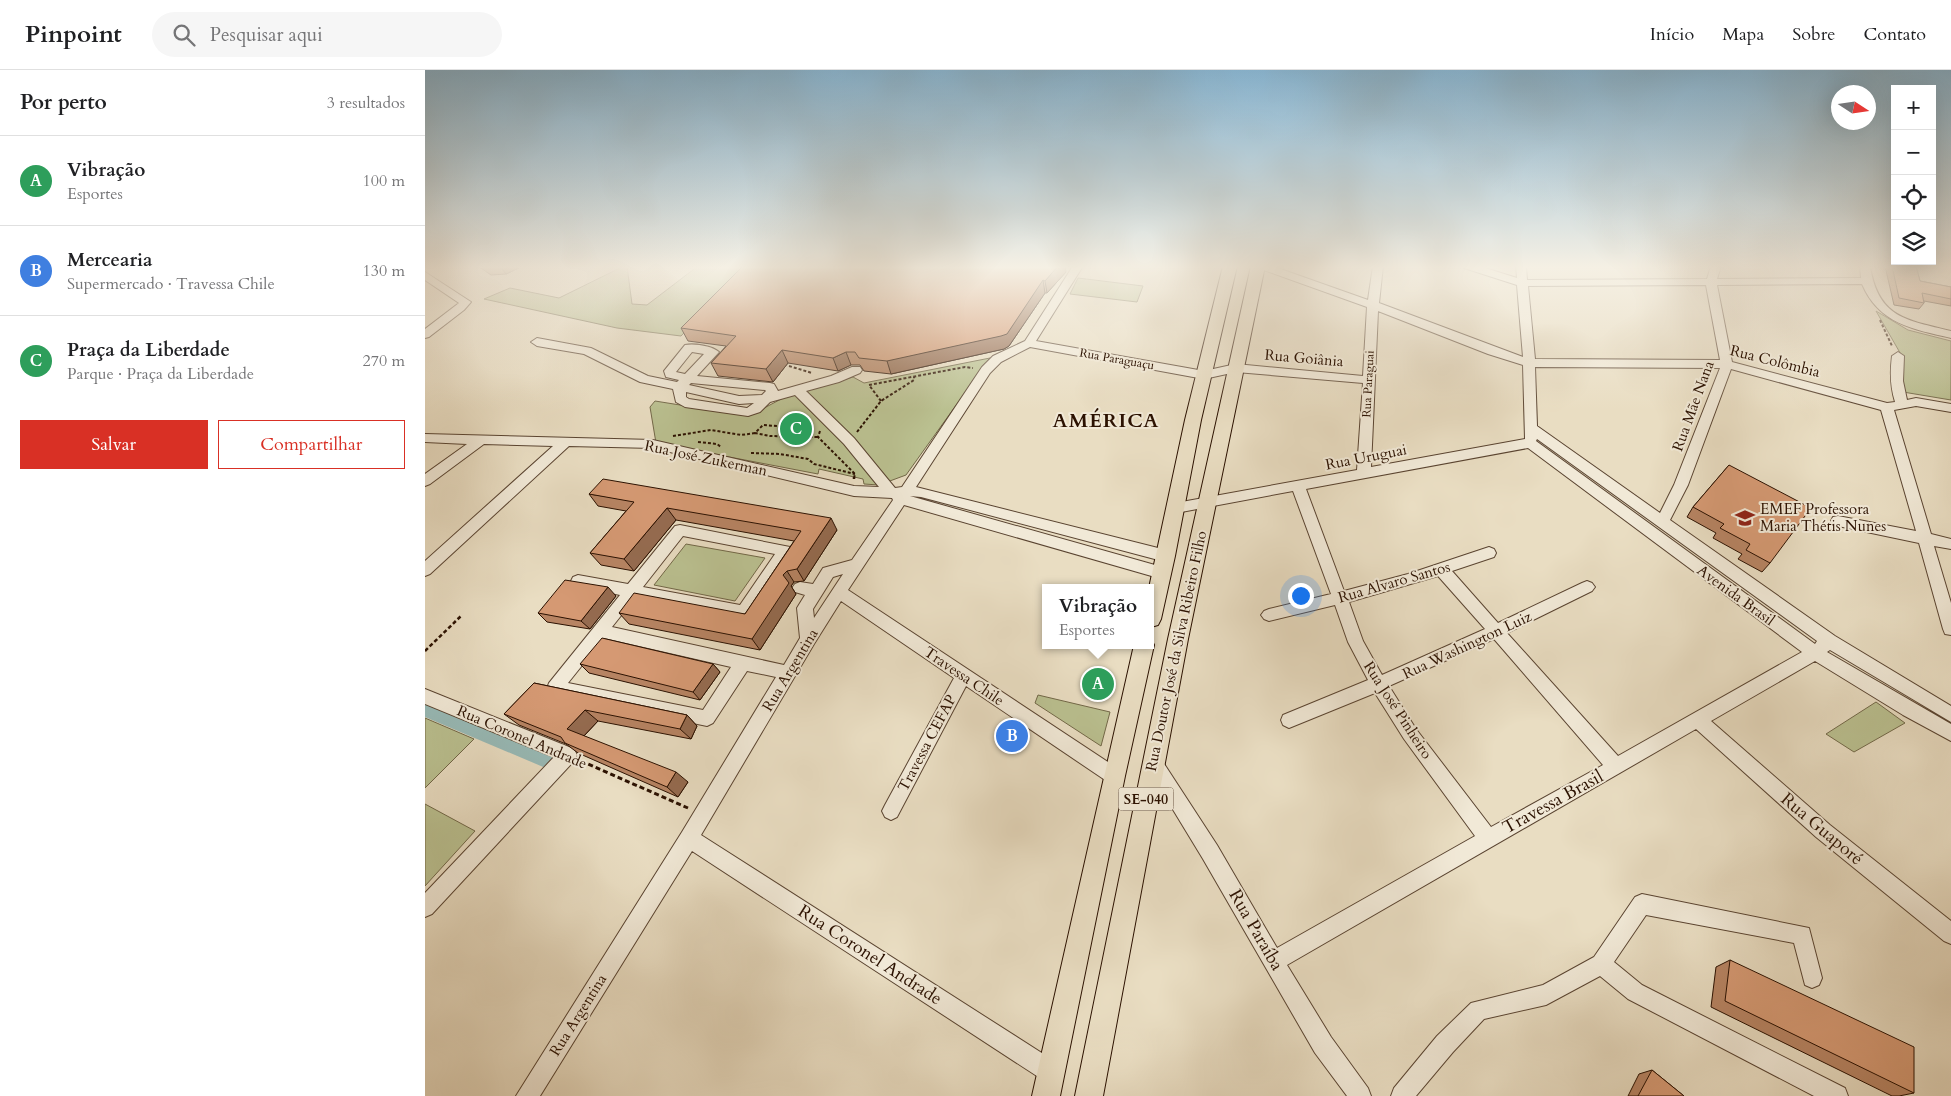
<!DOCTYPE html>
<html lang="pt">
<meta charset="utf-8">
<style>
body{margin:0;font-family:Cardo,serif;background:#f6f6f6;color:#202124}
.controls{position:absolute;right:15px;top:15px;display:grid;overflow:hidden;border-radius:0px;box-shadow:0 5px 20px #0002}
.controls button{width:45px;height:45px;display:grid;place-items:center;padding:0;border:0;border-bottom:1px solid #e0e0e0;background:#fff;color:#202124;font:25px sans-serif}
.compass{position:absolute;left:1406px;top:15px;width:45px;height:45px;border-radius:50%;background:#fff;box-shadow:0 5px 20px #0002;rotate:102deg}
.you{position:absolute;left:875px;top:525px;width:18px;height:18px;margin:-12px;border:4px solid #fff;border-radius:50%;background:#1a73e8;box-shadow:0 0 0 8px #1a73e833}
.badge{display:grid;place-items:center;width:32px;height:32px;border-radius:50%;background:#d93025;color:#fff;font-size:16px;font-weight:700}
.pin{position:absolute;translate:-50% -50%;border:2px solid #fff;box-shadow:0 1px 5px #0006}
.popup{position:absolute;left:617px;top:514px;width:112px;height:65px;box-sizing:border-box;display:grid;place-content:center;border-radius:0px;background:#fff;filter:drop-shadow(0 1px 4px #0005);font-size:16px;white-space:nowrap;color:#757577}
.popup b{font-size:19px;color:#202124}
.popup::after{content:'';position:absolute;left:50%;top:100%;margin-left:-10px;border:10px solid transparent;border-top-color:#fff}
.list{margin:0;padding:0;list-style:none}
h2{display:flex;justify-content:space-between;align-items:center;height:65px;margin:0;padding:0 20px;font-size:21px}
h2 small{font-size:16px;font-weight:400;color:#757577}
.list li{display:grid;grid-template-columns:32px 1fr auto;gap:15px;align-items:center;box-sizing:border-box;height:90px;padding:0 20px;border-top:1px solid #e0e0e0}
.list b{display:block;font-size:19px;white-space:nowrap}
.list p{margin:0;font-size:16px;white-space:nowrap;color:#757577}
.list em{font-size:16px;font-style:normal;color:#757577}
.actions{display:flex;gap:10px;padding:15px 20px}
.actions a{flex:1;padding:11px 0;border:1px solid #d93025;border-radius:0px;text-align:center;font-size:18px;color:#d93025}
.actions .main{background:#d93025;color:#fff}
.icon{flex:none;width:28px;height:28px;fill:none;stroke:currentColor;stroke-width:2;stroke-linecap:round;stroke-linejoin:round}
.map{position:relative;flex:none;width:1526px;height:1026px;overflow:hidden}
header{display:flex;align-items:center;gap:30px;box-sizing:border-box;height:70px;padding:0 25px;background:#fff;border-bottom:1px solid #e0e0e0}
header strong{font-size:24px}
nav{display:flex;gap:28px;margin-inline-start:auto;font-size:18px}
.search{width:350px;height:45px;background:#f6f6f6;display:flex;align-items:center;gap:12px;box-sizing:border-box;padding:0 18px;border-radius:28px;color:#757577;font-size:19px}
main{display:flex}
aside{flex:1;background:#fff}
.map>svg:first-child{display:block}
</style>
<header>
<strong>Pinpoint</strong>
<div class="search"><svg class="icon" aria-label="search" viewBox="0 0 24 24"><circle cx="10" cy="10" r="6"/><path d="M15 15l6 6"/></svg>Pesquisar aqui</div>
<nav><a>Início</a><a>Mapa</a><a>Sobre</a><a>Contato</a></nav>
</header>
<main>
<aside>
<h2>Por perto<small>3 resultados</small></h2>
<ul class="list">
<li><span class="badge" style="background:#2e9e5b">A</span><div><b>Vibração</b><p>Esportes</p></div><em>100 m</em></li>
<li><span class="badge" style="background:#3f7fe0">B</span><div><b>Mercearia</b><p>Supermercado · Travessa Chile</p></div><em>130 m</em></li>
<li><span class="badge" style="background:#2e9e5b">C</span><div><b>Praça da Liberdade</b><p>Parque · Praça da Liberdade</p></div><em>270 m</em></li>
</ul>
<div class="actions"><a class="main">Salvar</a><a>Compartilhar</a></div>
</aside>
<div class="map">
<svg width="1526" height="1026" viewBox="0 0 1526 1026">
<rect width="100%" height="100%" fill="#e9ddc2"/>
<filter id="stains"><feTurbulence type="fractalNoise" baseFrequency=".004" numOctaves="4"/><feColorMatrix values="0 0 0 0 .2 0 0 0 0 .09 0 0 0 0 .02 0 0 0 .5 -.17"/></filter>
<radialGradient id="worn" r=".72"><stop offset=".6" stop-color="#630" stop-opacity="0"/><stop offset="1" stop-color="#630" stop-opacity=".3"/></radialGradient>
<path fill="#bac090" stroke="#726848" d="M199,196H202L207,234L222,235L273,196H324L256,266L192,258L59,229L85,218L134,228Z
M653,208L718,216L712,232L645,224Z
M1451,241L1483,260L1526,271V330L1478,322V288Z
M565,288L481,405L454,415L439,414L438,409L394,399L393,404L231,373L225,337L230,331L324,346L360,327L428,307L439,313Z
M261,474L340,488L310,531L229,515Z
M613,625L685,642L676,676L610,633Z
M1451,632L1480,653L1429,682L1401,664Z
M0,648L49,669L0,718Z
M0,734L50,761L0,816Z"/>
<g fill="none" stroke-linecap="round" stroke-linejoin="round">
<path fill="#98bbb8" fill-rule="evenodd" d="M0,631L130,684L132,690L130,696L123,699L0,647Z"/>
<defs>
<path id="minor" d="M648,196H658L611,271L779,301L811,294L938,306L942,237L833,198L832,196H847L943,230L948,196H958L954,233L1098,287L1092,215L1039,198L1038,196H1054L1092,208L1091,196H1101L1102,210L1282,209L1286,196H1296L1292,209L1436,208L1435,196H1445C1453,248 1481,250 1526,261V268C1488,259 1454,254 1437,214L1292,215L1307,292L1462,333L1470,332C1465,316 1465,302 1467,286L1473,282L1479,286L1478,311L1482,330L1491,328L1526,334V342L1491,336L1469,340L1506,464L1526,469V479L1509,476L1526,533V565L1520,564L1518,559L1494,473L1413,456L1408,455L1406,451L1408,447L1413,446L1491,461L1456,340L1306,299L1263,415L1245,450L1410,566L1526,636V652L1405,580L1402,582L1526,654V671L1478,645L1390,591L1286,651L1405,755L1526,851V874L1519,871L1391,767L1271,659L862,895L906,967L943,1018L946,1026H922L890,983L778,789L719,692L722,686L728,684L734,686L792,775L852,878L1050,766L979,669L950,623L864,658L858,655L856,650L858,645L943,610L923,572L910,535L844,551L839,549L836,545L839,541L844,539L906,524L868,421L751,443L746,442L744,438L746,434L751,433L932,400L938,313L811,302L779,309L605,277L576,292L565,303L491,417L741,480L746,482L748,486L746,490L741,492L496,427L485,426L737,497L742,499L744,503L742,507L737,509L479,435L423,520L695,700L698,706L695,712L689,714L683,712L541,616L472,747L466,750L460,747L457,741L460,735L529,608L416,531L389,574L276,765L634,994L637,1002L634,1010L626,1013L618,1010L267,781L115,1026H91L257,762L351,607L322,601L288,653L282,656L124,623L122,618L124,613L195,525L148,515L146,511L148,507L153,505L203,514L250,456L255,455L365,477L367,481L365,485L324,546L319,548L210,528L187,557L359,595L375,568L372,538L380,525L370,522L367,518L370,514L375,512L388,514L398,498L427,490L468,430L467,428L429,426L228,378L144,376L5,504L0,506V491L128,376L59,374L5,414L0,416V404L42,374L0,372V364L228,370L429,416L454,417L419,374L370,325L345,332L335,342L323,346L260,337L251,332L248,319L215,312L159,284L112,276L106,272L112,268L166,278L223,306L252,312L254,310L241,307L239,301L260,275C269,273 288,276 294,282L272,306L345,313L349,314L353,321L406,306L427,297H435L437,300L435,303L414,312L381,321L429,368L470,418L477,417L557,297L568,286L600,271ZM1281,215L1295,290L1110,289L1103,216ZM953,241L1063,284L1098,295L1100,369L946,397ZM267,282L279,284L260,304L251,302ZM1110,297L1295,298L1249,415L1235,443L1112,356ZM266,313L340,320L341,321L337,325L314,326L264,315ZM261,322L314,334L329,333L322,338L264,329L261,327ZM1112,369L1392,571L1390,574L1111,371ZM1103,378L1377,582L1193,686L1082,563L1167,521L1170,517L1167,513L1162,511L1157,513L1073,553L1027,501L1069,487L1071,483L1069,479L1064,477L983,504L919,521L881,419ZM258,466L350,484L315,535L218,517ZM418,504L389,548L388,539L408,507ZM1013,506L1060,559L957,605L938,571L924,532ZM179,568L306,597L278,640L143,613ZM1069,569L1178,695L1066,757L991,659L964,616Z
M0,202L46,232L39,240L4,267L0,268V259L34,233L0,210Z
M0,619L149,679L152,685L149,691L7,844L0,847V823L129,687L0,634Z
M1217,824L1384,858L1397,908L1394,915L1387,918L1380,915L1369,873L1221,845L1189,892L1217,915L1420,1018L1423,1026H1389L1203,929L1175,906L1121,935L1059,949L1028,982L991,1026H966L969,1018L1012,966L1046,933L1118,915L1169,887L1210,827Z"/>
<path id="major" d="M798,196H812L776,350L750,486L736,549L733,555L726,557L724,518L760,350Z
M826,196H840L763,569L678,1026H650L743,569Z
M726,569L729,575L700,706L635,1026H607L709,575H726Z"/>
</defs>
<use href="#minor" stroke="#5a4431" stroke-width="2"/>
<use href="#major" stroke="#2b1101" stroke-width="2"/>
<path stroke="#2b1101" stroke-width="2" stroke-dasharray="3 2" stroke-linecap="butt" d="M1455,250L1467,276
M364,296L387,303
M456,331L444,315L540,297L548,298
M386,351L366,357L338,355L330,363L345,366L393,367
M395,361L393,367L430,404L429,408
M432,362L456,331L489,310V307
M248,366L286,360L316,365L330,363
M273,372L292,374L296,377
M326,383L355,384L383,389L389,394L430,404"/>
<path stroke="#2b1101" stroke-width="2.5" stroke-dasharray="4 2.5" stroke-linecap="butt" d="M429,409V407
M0,581L37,545"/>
<path stroke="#2b1101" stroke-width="3" stroke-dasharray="5 3" stroke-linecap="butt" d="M156,691L263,738"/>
<use href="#minor" fill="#f1e9d7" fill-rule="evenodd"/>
<use href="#major" fill="#e9ddc2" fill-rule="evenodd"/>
</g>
<path fill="#b78463" stroke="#2b1101" d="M53,196H98L81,204L66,205Z
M1460,196H1491L1495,211L1526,217V236L1499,231V233L1494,239L1469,235Z
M641,202L622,223H620L584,276L579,279L466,304L439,301L435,295H426L413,301L363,293L348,312L293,306L286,293L301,276L263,271L256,258Z
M1304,395L1345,493L1337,502L1313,489L1317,484L1288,468L1291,463L1262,447L1268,437Z
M164,424L412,460L379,511L369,512L366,516L371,524L335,580L204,554L194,543L320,544L369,471L251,450L209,501L176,495L165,483L201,441L173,436Z
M191,526L165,559L122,552L113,543Z
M155,594H288L295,602L275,630L164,603Z
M109,613L262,645L272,656L266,669L173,651L159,666L263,712L253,727L153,683L141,674L94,655L79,644Z
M1305,890L1489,1023L1474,1026H1467L1286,937L1291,897Z
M1227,1000L1259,1026H1203L1214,1004Z"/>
<path fill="#956b50" stroke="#2b1101" d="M75,196H98L81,204Z
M633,196H640L641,202L622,223L620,211Z
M618,210L620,223L584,276L579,279L466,304L462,291Z
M357,280L363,293L348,312L341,299Z
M421,282L426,295L413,301L408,288Z
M242,438L251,450L209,501L199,489Z
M406,448L412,460L379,511L372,499Z
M362,501L369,512L366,516L371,524L335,580L327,569L358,505Z
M183,517L191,526L165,559L156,551Z
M288,594L295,602L275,630L268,622Z
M160,640L173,651L155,670L142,659Z
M262,645L272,656L266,669L255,659Z
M251,702L263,712L253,727L242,717Z"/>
<path fill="#d59973" stroke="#2b1101" d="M318,196H633L620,211L618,210L582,264L576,266L462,291L434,288L430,282H421L408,288L357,280L341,299L286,293L311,266L256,258Z
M1467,196H1491L1495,211L1526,217V229L1497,223L1499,233L1474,228Z
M1304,395L1386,438L1345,493L1321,480L1325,474L1295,458L1299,454L1268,437Z
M178,409L406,448L372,499L362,501L358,505L364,513L327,569L194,543L209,523L320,544L376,461L242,438L199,489L165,483L209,432L164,424Z
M140,510L183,517L156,551L113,543Z
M177,568L288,594L268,622L155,594Z
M109,613L262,645L255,659L160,640L142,659L251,702L242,717L140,673L136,667L79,644Z
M1305,890L1489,977V1023L1300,931Z
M1227,1000L1259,1026H1213Z"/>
<linearGradient id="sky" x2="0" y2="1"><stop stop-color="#88b7d5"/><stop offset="0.58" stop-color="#f5f0e4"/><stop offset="1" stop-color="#f5f0e4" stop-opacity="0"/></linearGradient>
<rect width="1526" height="340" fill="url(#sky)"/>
<defs>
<symbol id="school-bare" viewBox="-9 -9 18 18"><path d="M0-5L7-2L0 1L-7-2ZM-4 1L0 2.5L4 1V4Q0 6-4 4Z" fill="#8f2418" stroke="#f1e9d7" stroke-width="2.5" paint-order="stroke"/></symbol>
</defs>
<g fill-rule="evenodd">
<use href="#school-bare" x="1306" y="434" width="28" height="28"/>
</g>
<g text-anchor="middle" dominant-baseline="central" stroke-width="4" stroke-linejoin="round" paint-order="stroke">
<g font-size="12" fill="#2b1101" stroke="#f1e9d7">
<text transform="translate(692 289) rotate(10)">Rua Paraguaçu</text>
<text transform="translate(943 314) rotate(-87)">Rua Paraguai</text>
</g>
<rect fill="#f1e9d7" stroke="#665241" stroke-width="1" x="693.5" y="717.5" width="55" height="23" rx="4"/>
<g font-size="14" font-weight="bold" fill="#2b1101">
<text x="721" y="729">SE-040</text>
</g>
<g font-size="15" fill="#2b1101" stroke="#f1e9d7">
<text transform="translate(879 288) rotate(5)">Rua Goiânia</text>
<text transform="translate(1350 291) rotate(14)">Rua Colômbia</text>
<text transform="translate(1268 336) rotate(-70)">Rua Mãe Nana</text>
<text transform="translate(941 387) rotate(-11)">Rua Uruguai</text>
<text transform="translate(281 388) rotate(12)">Rua José Zukerman</text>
<text transform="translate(969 512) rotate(-16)">Rua Alvaro Santos</text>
<text transform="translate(1311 525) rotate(36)">Avenida Brasil</text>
<text transform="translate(1042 575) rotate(-25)">Rua Washington Luiz</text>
<text transform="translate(751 581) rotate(-78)">Rua Doutor José da Silva Ribeiro Filho</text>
<text transform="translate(365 600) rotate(-59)">Rua Argentina</text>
<text transform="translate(539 606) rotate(34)">Travessa Chile</text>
<text transform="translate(973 640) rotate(57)">Rua José Pinheiro</text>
<text transform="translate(97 667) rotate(23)">Rua Coronel Andrade</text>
<text transform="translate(502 673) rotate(-62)">Travessa CEFAP</text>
<text transform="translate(153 945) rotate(-58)">Rua Argentina</text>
</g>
<g font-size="15" fill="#2b1101" stroke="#f1e9d7" text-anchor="start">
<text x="1335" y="439">EMEF Professora<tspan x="1335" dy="17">Maria Thétis Nunes</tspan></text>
</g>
<g font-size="18" fill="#2b1101" stroke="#f1e9d7">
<text transform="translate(1128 732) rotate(-29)">Travessa Brasil</text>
<text transform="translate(1397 759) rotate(40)">Rua Guaporé</text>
<text transform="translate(831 860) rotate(60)">Rua Paraíba</text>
<text transform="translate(445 885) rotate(33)">Rua Coronel Andrade</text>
</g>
<g font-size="20" font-weight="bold" letter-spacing="1" fill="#2b1101" stroke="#f1e9d7">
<text x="681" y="350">AMÉRICA</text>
</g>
</g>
<rect width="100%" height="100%" filter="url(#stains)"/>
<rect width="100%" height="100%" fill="url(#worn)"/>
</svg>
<div class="controls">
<button>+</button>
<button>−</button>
<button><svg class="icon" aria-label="locate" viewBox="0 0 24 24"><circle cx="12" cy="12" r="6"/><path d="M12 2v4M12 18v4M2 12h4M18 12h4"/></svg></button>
<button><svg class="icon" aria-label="layers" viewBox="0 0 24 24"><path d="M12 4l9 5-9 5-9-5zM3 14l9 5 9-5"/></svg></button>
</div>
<svg class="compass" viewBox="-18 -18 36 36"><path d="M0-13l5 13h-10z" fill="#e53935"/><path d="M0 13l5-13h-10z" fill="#757577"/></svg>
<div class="you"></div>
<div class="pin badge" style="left:673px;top:614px;background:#2e9e5b">A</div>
<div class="popup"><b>Vibração</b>Esportes</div>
<div class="pin badge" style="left:587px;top:666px;background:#3f7fe0">B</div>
<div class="pin badge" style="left:371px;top:359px;background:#2e9e5b">C</div>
</div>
</main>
